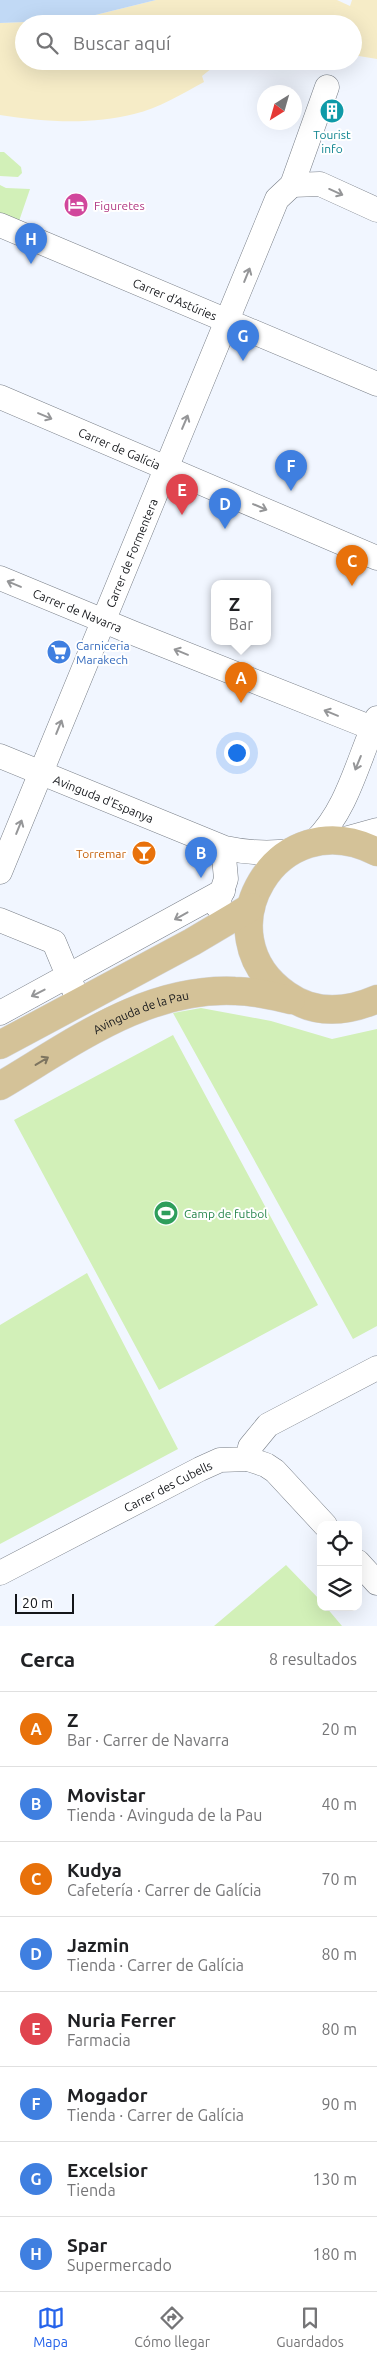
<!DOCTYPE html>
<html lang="es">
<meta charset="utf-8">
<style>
body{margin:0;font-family:Ubuntu,sans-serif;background:#f2f2f2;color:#202124}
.controls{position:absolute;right:15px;bottom:15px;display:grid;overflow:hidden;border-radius:10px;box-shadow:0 5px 20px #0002}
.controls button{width:45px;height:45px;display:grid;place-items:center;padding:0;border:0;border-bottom:1px solid #e0e0e0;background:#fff;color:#202124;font:25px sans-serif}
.compass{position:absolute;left:257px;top:85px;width:45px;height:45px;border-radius:50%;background:#fff;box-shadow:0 5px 20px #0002;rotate:217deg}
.scale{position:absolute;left:15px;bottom:12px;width:59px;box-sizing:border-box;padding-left:5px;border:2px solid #131519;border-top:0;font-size:14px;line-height:18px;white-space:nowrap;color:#131519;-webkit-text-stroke:4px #fff;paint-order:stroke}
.you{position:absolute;left:236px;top:752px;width:18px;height:18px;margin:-12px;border:4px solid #fff;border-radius:50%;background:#1a73e8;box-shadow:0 0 0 8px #1a73e833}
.badge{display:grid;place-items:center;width:32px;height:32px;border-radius:50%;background:#2563eb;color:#fff;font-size:16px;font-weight:700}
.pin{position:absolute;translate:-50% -41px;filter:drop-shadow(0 1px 2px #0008)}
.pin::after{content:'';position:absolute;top:26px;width:18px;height:15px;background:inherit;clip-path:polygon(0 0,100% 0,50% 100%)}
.popup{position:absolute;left:211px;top:580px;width:60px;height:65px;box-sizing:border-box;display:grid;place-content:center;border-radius:10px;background:#fff;filter:drop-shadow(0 1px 4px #0005);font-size:16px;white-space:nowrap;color:#757577}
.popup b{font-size:19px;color:#202124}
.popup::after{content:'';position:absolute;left:50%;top:100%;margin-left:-10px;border:10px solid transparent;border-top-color:#fff}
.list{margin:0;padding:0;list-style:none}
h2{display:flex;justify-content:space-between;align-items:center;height:65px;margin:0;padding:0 20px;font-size:21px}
h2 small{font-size:16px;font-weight:400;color:#757577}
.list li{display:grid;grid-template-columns:32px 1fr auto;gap:15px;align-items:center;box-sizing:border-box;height:75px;padding:0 20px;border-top:1px solid #e0e0e0}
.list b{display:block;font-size:19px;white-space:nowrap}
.list p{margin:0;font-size:16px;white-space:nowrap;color:#757577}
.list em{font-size:16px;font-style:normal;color:#757577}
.icon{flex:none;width:28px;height:28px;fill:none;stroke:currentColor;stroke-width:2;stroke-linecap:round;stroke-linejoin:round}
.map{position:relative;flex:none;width:377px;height:1626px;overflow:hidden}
.search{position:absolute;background:#fff;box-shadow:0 5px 20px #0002;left:15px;right:15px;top:15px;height:55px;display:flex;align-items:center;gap:12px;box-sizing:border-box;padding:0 18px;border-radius:28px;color:#757577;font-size:19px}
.sheet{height:665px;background:#fff}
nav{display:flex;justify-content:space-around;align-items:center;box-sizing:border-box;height:70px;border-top:1px solid #e0e0e0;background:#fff;font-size:14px;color:#757577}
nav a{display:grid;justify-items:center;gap:2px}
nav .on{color:#2563eb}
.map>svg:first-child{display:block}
</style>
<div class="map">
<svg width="377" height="1626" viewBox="0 0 377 1626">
<rect width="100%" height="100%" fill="#f1f6ff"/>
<path fill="#d2f0b8" d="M0,152H4L21,167L22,173L18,177L0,176Z
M0,185L6,188L30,189L17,227L0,221Z
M201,1008L271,1021L332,1039L377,1029V1326L353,1339L173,1013Z
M173,1035L318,1305L159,1390L14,1120Z
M87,1273L178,1449L0,1544V1325Z
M286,1565L321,1601V1607H326L342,1626H214Z"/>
<path fill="#f6ecc7" d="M156,0H337L350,6L352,0H377V59L353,55V24H24V61H221L202,76L204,82C182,94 159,108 134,114C92,125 43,122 0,115V23L75,20Z"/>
<path fill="#c1d9f5" d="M0,0H156L75,20L0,23Z"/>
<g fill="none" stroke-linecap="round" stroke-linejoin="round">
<defs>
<g id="minor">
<path d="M292,185L320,184L377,210"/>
<path id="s1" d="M0,225L377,384"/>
<path id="s2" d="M0,397L377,558"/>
<path id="s3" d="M0,578L133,633L377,730"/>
<path id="s4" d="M0,756L225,848C248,853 268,854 291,851"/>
<path d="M341,840L377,830"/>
<path d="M315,841C348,809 358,759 377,718"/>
<path id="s5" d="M0,872L277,199L292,185L327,87"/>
<path d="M217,906L226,879L224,857"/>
<path d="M0,920L54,942L74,990"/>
<path d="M0,1013L223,891"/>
<path d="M248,1459L266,1465L275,1471L325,1525"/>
<path d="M358,1562L377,1583"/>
<path id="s6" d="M0,1573L200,1469L220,1460L248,1459L250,1447L268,1425L377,1368"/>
</g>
<g id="major">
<path d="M377,852C277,800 199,935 287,995C315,1015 347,1012 377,999"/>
<path d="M0,1045L192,942L251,907"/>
<path id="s7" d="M0,1086C73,1043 146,987 235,991C254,991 273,996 291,1000"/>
</g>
</defs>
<use href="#minor" stroke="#787e87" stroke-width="25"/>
<use href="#major" stroke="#d5d5d6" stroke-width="29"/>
<use href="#minor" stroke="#fff" stroke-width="24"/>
<use href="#major" stroke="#d4c298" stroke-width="28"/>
</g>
<defs><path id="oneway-shaft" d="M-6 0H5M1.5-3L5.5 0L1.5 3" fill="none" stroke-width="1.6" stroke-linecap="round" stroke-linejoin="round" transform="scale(1.25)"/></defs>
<g stroke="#959698">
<use href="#oneway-shaft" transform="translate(336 192) rotate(24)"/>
<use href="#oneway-shaft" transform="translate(247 275) rotate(-68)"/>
<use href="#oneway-shaft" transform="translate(45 416) rotate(23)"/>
<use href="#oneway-shaft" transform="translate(185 422) rotate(-67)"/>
<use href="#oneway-shaft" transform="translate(260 507) rotate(23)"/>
<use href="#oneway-shaft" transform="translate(14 584) rotate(-157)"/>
<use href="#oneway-shaft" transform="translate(181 652) rotate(-158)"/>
<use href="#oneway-shaft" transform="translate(331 713) rotate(-158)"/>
<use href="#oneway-shaft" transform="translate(59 727) rotate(-68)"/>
<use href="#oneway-shaft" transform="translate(358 763) rotate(112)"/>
<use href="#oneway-shaft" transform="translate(19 827) rotate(-68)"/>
<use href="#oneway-shaft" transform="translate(181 916) rotate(151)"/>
<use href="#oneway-shaft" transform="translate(38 993) rotate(153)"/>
</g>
<use stroke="#7d745f" href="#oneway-shaft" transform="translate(42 1061) rotate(-31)"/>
<defs>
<symbol id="building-disc" viewBox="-11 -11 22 22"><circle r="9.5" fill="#0f9aa8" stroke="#fff"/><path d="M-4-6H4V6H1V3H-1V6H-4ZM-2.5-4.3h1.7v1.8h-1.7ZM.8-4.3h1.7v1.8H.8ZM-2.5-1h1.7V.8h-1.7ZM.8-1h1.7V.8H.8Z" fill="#fff"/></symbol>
<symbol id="hotel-disc" viewBox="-11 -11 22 22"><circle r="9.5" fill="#d1479c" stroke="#fff"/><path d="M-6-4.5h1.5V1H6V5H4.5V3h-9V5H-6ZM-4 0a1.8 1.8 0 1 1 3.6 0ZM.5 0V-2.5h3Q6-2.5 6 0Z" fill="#fff"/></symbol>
<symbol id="supermarket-disc" viewBox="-11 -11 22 22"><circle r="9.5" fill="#3f7fe0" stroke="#fff"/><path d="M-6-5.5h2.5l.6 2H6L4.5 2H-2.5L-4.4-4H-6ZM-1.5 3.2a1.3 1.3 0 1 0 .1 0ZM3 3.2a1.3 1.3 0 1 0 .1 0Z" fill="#fff"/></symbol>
<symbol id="bar-disc" viewBox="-11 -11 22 22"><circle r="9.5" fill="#e8710a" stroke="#fff"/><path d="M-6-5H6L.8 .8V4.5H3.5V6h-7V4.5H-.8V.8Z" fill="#fff"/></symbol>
<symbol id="stadium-disc" viewBox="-11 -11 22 22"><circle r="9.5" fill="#2e9e5b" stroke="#fff"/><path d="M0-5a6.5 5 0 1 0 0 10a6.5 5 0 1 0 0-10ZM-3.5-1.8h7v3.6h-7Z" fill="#fff"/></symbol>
</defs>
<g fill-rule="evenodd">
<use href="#building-disc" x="318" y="97" width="28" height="28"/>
<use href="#hotel-disc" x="62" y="191" width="28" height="28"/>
<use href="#supermarket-disc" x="45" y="638" width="28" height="28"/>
<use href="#bar-disc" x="130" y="839" width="28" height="28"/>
<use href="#stadium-disc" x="152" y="1199" width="28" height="28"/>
</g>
<g text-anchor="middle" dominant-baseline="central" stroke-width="4" stroke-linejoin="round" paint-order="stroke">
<g font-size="12" fill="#0d838f" stroke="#fff">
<text x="332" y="134">Tourist<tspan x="332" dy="14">info</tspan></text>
</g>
<g font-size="12" fill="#b23c85" stroke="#fff" text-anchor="start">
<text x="94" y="205">Figuretes</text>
</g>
<g font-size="12" fill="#131519" stroke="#fff">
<text stroke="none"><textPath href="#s1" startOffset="190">Carrer d'Astúries</textPath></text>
<text stroke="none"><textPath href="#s2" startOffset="130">Carrer de Galícia</textPath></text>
<text stroke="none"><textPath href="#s5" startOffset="345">Carrer de Formentera</textPath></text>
<text stroke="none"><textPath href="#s3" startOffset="84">Carrer de Navarra</textPath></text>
<text stroke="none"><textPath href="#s4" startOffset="112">Avinguda d'Espanya</textPath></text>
<text stroke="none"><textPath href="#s7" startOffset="160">Avinguda de la Pau</textPath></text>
<text stroke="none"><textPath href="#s6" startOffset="189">Carrer des Cubells</textPath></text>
</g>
<g font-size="12" fill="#366cbe" stroke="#fff" text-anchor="start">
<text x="76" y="645">Carniceria<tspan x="76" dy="14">Marakech</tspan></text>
</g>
<g font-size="12" fill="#c56008" stroke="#fff" text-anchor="end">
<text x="126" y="853">Torremar</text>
</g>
<g font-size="12" fill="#27864d" stroke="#fff" text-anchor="start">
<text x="184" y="1213">Camp de futbol</text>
</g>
</g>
</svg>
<div class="controls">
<button><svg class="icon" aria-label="locate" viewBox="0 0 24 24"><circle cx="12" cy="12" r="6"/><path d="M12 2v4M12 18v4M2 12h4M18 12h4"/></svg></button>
<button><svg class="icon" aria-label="layers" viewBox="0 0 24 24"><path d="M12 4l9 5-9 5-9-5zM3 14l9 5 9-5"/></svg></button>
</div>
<svg class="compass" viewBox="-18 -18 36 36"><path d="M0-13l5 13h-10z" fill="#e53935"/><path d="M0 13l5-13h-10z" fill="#757577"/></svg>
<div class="scale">20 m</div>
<div class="you"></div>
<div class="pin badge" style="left:241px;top:703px;background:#e8710a">A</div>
<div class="popup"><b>Z</b>Bar</div>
<div class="pin badge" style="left:201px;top:878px;background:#3f7fe0">B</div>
<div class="pin badge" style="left:352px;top:586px;background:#e8710a">C</div>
<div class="pin badge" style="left:225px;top:529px;background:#3f7fe0">D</div>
<div class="pin badge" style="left:182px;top:515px;background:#e0444e">E</div>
<div class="pin badge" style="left:291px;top:491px;background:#3f7fe0">F</div>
<div class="pin badge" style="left:243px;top:361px;background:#3f7fe0">G</div>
<div class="pin badge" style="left:31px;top:264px;background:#3f7fe0">H</div>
<div class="search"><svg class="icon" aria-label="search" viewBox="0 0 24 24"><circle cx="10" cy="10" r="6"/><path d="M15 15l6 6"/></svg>Buscar aquí</div>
</div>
<section class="sheet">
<h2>Cerca<small>8 resultados</small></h2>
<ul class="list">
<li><span class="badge" style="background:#e8710a">A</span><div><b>Z</b><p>Bar · Carrer de Navarra</p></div><em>20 m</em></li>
<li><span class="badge" style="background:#3f7fe0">B</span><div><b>Movistar</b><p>Tienda · Avinguda de la Pau</p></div><em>40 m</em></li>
<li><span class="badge" style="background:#e8710a">C</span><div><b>Kudya</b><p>Cafetería · Carrer de Galícia</p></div><em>70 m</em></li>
<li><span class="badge" style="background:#3f7fe0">D</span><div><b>Jazmin</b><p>Tienda · Carrer de Galícia</p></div><em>80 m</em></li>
<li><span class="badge" style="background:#e0444e">E</span><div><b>Nuria Ferrer</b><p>Farmacia</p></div><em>80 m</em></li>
<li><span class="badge" style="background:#3f7fe0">F</span><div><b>Mogador</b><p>Tienda · Carrer de Galícia</p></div><em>90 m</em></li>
<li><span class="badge" style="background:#3f7fe0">G</span><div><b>Excelsior</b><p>Tienda</p></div><em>130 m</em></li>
<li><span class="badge" style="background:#3f7fe0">H</span><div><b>Spar</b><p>Supermercado</p></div><em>180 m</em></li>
</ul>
</section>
<nav>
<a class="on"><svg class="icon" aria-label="map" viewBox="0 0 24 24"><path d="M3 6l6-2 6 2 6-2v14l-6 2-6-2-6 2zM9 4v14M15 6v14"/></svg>Mapa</a>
<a><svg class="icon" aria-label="directions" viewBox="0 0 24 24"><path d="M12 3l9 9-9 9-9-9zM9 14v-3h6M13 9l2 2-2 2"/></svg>Cómo llegar</a>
<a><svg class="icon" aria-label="saved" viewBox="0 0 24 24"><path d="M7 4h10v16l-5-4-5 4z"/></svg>Guardados</a>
</nav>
